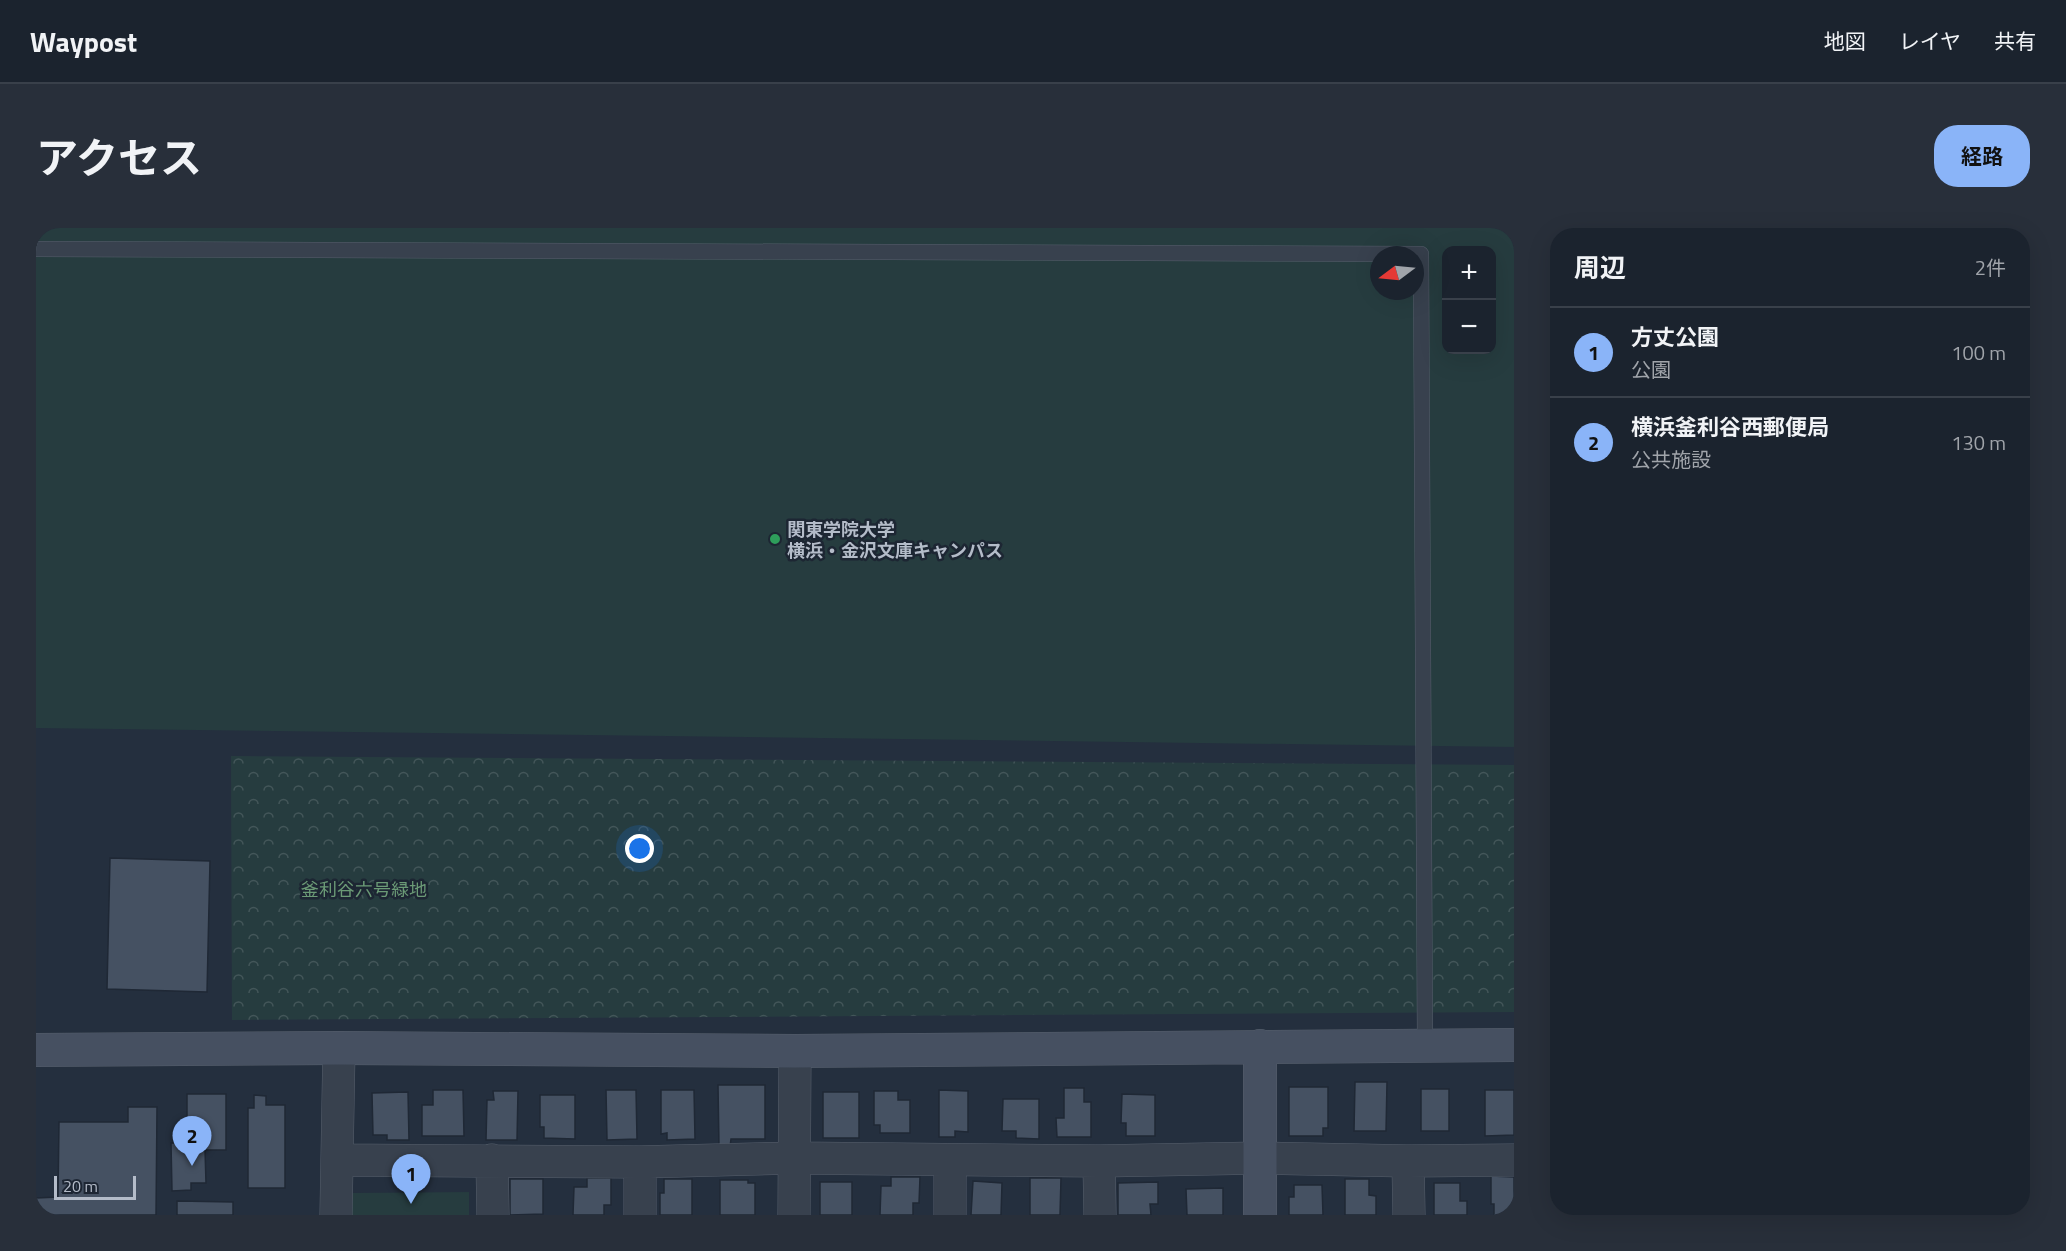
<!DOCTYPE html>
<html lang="ja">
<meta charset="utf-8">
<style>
body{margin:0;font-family:"Titillium Web","Noto Sans JP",sans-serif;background:#282f3a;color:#f1f3f6}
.controls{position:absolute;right:18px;top:18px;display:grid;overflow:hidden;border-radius:12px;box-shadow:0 6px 24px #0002}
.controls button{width:54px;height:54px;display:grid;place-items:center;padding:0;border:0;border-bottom:2px solid #39404a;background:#1b232e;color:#f1f3f6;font:30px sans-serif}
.compass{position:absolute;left:1334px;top:18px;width:54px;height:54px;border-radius:50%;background:#1b232e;box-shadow:0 6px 24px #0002;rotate:254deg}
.scale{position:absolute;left:18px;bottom:15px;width:82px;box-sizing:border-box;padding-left:6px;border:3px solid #b4bcc9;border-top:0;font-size:16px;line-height:21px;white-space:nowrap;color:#b4bcc9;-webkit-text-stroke:4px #1d2633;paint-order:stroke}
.you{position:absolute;left:604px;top:621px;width:21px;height:21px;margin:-15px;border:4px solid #fff;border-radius:50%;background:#1a73e8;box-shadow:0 0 0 9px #1a73e833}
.badge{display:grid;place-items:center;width:39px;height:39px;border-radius:50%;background:#8ab4f8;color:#111;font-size:20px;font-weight:700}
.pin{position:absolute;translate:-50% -50px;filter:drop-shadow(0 2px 3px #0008)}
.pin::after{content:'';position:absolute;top:32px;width:21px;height:18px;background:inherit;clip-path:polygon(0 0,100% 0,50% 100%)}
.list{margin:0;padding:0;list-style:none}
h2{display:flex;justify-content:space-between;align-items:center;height:78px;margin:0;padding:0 24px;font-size:26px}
h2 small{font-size:20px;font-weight:400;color:#a0a4aa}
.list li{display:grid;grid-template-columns:39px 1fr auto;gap:18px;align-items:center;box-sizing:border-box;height:90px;padding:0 24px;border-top:2px solid #39404a}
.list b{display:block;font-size:22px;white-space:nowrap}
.list p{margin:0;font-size:20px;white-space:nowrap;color:#a0a4aa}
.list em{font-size:20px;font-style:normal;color:#a0a4aa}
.map{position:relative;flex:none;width:1478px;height:987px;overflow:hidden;border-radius:24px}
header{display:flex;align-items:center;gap:36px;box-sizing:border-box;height:84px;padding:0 30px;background:#1b232e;border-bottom:2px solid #39404a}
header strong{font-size:28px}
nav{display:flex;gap:33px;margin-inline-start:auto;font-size:21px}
.intro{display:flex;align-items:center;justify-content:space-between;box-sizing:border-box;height:144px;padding:0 36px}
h1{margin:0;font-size:42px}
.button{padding:15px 27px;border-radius:24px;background:#8ab4f8;color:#111;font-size:21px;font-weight:700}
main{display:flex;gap:36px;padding:0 36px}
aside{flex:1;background:#1b232e;border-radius:24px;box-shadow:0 6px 24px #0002}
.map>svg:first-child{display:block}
</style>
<header>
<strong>Waypost</strong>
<nav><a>地図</a><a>レイヤ</a><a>共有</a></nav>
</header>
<div class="intro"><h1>アクセス</h1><a class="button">経路</a></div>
<main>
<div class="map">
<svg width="1478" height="987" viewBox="0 0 1478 987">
<defs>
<pattern id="forest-crowns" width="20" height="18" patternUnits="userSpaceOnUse" patternTransform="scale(1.5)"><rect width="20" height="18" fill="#263c3f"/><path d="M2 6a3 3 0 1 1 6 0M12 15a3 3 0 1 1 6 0" fill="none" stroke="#435659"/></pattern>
</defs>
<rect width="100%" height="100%" fill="#242f3e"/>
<path fill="#263c3f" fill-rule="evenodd" d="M0,0H1478V519L0,500ZM1410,22H1456V122H1410ZM1343,27H1379V63H1343Z
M433,964V987H316V965Z"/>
<path fill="url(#forest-crowns)" d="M195,528L1478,537V784L196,792Z"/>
<path fill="#455162" stroke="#1f2835" stroke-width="1.5" d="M74,630L174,633L171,764L71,761Z
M1319,854H1351L1350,903H1318Z
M682,857H729V911H695L694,919H683Z
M1253,859H1292V900H1287V908H1253Z
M1028,860H1048V874H1055V909H1021L1020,890H1028Z
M1385,861H1413V903H1385Z
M397,862H427L428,908H386V877H397Z
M570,862H600L601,911L571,912Z
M625,862H658L659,911L631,912V905L625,906Z
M903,862L932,863V904L919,903V909H903Z
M1449,862H1478V907L1449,908Z
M457,863H482L481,912H450L451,872H458Z
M838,863H862V872H874V905H844V897H838Z
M372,864L373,912H351V907H337L336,865Z
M787,864H823V910H787Z
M151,866H190V922H169L170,955H155V962L136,963L135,915H151Z
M1086,866L1119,867V908H1090V895H1085Z
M218,867L230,868V877H249V960H212V880H218Z
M504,867H539V911L508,910V899H504Z
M967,871H1003V911L980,910V903H966Z
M92,879H121L120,987H0V970L22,969L23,894H92Z
M1455,948L1478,949V987H1458V976H1455Z
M855,949H884L883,975H877V987H844L845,958H855Z
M551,950H575V977H568V987H537L538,959H551Z
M994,950H1025L1024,987H994Z
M474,951H507V986L474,987Z
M628,951H656V987H624V965H628Z
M1309,951H1333V967L1340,968V987H1309Z
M684,952H712V955H719V987H684Z
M937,953L966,955L965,987H935Z
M784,954H816V987H784Z
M1122,954V976H1114L1115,987H1082V955Z
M1398,955H1424V973H1431V987H1398Z
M1258,957H1286L1287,987H1253V969H1258Z
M1187,960V987H1151L1150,961Z
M141,973L197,974V987H141Z"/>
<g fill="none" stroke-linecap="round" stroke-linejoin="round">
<defs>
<path id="lane" d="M0,21L1385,26L1389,817"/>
<path id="street" d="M301,932L604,934L758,930L1063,933L1224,930L1372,933L1478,932
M456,932L457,987
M914,932V987
M1063,933L1064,987
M1372,933L1373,987
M604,934V987
M300,987L303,820
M758,987L759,823"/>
<path id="secondary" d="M1224,818V987
M0,822L303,820L759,823L1478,817"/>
</defs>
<use href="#lane" stroke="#565f6c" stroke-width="16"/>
<use href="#street" stroke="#565f6c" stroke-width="33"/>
<use href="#secondary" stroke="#565f6c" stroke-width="34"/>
<use href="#lane" stroke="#38414e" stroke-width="15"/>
<use href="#street" stroke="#38414e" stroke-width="32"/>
<use href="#secondary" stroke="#465061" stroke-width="33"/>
</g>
<circle fill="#2e9e5b" stroke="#1d2633" stroke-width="2" cx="739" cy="311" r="6"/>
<g text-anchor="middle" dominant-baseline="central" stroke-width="5" stroke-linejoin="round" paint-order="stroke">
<g font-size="18" font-weight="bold" fill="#b4bcc9" stroke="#1d2633" text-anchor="start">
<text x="751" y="301">関東学院大学<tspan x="751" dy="21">横浜・金沢文庫キャンパス</tspan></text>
</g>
<g font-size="18" fill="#6b9a76" stroke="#1d2633">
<text x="328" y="661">釜利谷六号緑地</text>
</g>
</g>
</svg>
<div class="controls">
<button>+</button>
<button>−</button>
</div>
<svg class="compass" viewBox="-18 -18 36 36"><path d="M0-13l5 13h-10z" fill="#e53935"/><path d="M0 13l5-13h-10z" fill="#a0a4aa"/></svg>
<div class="scale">20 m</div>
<div class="you"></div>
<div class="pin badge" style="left:375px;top:976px">1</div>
<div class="pin badge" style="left:156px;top:938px">2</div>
</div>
<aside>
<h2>周辺<small>2件</small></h2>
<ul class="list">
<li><span class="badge">1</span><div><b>方丈公園</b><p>公園</p></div><em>100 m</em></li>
<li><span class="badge">2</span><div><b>横浜釜利谷西郵便局</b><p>公共施設</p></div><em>130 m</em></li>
</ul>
</aside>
</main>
